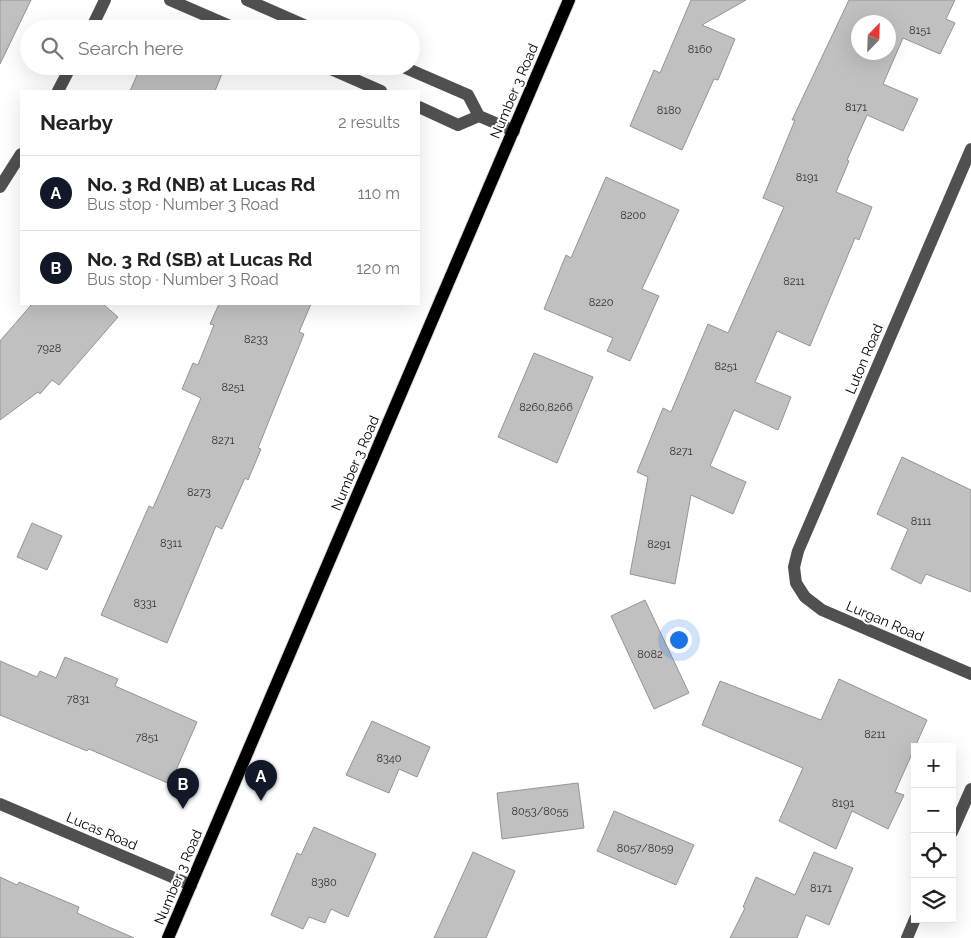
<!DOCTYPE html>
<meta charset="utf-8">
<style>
body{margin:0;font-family:Raleway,sans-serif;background:#f2f2f2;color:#222}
.controls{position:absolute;right:15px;bottom:15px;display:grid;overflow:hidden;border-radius:0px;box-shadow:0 5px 20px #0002}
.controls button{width:45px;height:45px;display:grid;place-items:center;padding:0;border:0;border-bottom:1px solid #e0e0e0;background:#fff;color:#222;font:25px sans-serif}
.compass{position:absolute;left:851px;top:15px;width:45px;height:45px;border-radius:50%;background:#fff;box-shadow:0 5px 20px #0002;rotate:23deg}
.you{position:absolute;left:678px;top:639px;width:18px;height:18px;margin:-12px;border:4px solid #fff;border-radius:50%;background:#1a73e8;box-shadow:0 0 0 8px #1a73e833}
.badge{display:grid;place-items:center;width:32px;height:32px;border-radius:50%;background:#111827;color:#fff;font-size:16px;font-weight:700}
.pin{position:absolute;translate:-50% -41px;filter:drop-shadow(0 1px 2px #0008)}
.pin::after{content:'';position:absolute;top:26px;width:18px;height:15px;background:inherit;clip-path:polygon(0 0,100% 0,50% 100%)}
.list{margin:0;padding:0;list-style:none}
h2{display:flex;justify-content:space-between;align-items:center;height:65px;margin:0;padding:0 20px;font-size:21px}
h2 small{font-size:16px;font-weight:400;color:#767676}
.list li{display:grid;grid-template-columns:32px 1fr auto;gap:15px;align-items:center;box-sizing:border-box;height:75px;padding:0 20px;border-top:1px solid #e0e0e0}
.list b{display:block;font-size:19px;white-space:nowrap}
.list p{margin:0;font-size:16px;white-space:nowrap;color:#767676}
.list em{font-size:16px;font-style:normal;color:#767676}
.icon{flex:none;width:28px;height:28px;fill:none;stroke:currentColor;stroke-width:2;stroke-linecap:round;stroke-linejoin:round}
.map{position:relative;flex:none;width:971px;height:938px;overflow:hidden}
.search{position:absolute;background:#fff;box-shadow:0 5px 20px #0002;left:20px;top:20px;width:400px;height:55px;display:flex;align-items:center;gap:12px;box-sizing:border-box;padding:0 18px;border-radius:28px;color:#767676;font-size:19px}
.panel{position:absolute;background:#fff;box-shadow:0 5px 20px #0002;left:20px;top:90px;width:400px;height:215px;border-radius:0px}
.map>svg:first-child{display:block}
</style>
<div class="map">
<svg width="971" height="938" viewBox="0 0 971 938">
<rect width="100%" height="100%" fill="#fff"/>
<path fill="#c0c0c0" stroke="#949494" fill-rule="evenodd" d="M0,0H31L0,64Z
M691,0H746L702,25L735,39L718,80L714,79L682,150L630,126L654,70L660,73Z
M849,0H955L946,19L955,23L940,54L903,38L883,84L918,99L903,131L867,115L847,160L849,161L836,192L872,207L859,240L855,238L810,346L777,331L755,382L791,397L778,430L734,410L710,466L746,482L733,514L691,495L675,584L630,574L648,477L637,472L663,408L671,412L708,324L728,333L784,207L763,198L795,120H792ZM858,22H888V52H858Z
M141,66H225L215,91H130Z
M606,177L679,210L642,289L659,296L630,361L607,351L613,338L544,309L566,255L571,258Z
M32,304H103L118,317L59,385L52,380L40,394L38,392L0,420V341Z
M219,304H311L299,332L304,334L258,448L261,449L248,480L245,478L222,529L216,526L167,643L101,615L149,506L153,508L201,398L182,389L193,363L198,365L214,325L210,324Z
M534,353L593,377L557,463L498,437Z
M902,457L971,490V592L926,574L921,584L891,569L908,529L877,514Z
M32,523L62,536L47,570L17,557Z
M645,600L689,693L654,709L611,616Z
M65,657L118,679L115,686L197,722L170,784L89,749L87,751L0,715V661L37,677L40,671L56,678Z
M839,679L927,720L895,792L904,795L888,829L852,811L836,849L779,821L803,768L702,725L720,681L821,720Z
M372,721L430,747L417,777L399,769L389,793L346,775Z
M578,783L584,828L502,839L497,793Z
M614,811L694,845L676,885L597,851Z
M314,827L376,854L348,917L331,909L325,923L309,917L303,929L271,915L297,853L301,855Z
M473,852L515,871L486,938H434Z
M814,852L853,868L829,925L806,915L797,938H730L745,908L743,907L756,877L795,895Z
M0,877L17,885L19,882L79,907L77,913L134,938H0Z"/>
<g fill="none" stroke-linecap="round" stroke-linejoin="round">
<defs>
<path id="major" d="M168,938L569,0"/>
</defs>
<use href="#major" stroke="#dbdbdb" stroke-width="14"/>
<path stroke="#505050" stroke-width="12" d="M170,0L237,29
M247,0L313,29
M91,29L105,0
M324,66L381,91
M401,66L468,95L479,116L514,131
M58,91L71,66
M419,107L458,125L479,116
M971,149L798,551L794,567L796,583L805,597L822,610L971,674
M0,187L21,154
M0,804L191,885
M952,832L971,789
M907,938L915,919"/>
<use href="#major" stroke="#000" stroke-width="12"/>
</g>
<g text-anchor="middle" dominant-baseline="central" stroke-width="4" stroke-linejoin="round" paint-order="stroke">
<g font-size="11" fill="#303030">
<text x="920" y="30">8151</text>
<text x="700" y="49">8160</text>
<text x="856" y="107">8171</text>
<text x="669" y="110">8180</text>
<text x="807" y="177">8191</text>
<text x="633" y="215">8200</text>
<text x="794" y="281">8211</text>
<text x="601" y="302">8220</text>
<text x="256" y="339">8233</text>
<text x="49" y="348">7928</text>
<text x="726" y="366">8251</text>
<text x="233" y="387">8251</text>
<text x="546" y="407">8260,8266</text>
<text x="223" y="440">8271</text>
<text x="681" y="451">8271</text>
<text x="199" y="492">8273</text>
<text x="921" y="521">8111</text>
<text x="171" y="543">8311</text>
<text x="659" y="544">8291</text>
<text x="145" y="603">8331</text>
<text x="650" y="654">8082</text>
<text x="78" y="699">7831</text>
<text x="875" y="734">8211</text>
<text x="147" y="737">7851</text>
<text x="389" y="758">8340</text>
<text x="843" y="803">8191</text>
<text x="540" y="811">8053/8055</text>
<text x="645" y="848">8057/8059</text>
<text x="324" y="882">8380</text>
<text x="821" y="888">8171</text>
</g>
<g font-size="14" fill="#000" stroke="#fff">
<text transform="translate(514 91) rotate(-67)">Number 3 Road</text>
<text transform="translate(864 359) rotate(-67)">Luton Road</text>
<text transform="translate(355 463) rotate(-67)">Number 3 Road</text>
<text transform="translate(885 621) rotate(23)">Lurgan Road</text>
<text transform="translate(102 831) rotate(23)">Lucas Road</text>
<text transform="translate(178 877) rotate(-67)">Number 3 Road</text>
</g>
</g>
</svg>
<div class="controls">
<button>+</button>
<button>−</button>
<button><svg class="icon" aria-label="locate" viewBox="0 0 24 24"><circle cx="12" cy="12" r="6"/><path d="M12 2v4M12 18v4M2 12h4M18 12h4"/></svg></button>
<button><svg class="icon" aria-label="layers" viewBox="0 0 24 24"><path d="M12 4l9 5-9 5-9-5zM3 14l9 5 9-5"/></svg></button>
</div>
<svg class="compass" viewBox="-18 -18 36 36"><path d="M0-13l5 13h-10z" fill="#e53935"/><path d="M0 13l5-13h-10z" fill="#767676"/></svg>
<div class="you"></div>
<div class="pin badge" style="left:261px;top:801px">A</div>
<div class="pin badge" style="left:183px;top:809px">B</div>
<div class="search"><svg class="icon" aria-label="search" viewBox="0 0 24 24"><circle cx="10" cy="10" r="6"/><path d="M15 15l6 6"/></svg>Search here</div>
<section class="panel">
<h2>Nearby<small>2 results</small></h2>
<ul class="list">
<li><span class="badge">A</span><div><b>No. 3 Rd (NB) at Lucas Rd</b><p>Bus stop · Number 3 Road</p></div><em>110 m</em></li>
<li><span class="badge">B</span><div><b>No. 3 Rd (SB) at Lucas Rd</b><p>Bus stop · Number 3 Road</p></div><em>120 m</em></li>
</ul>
</section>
</div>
